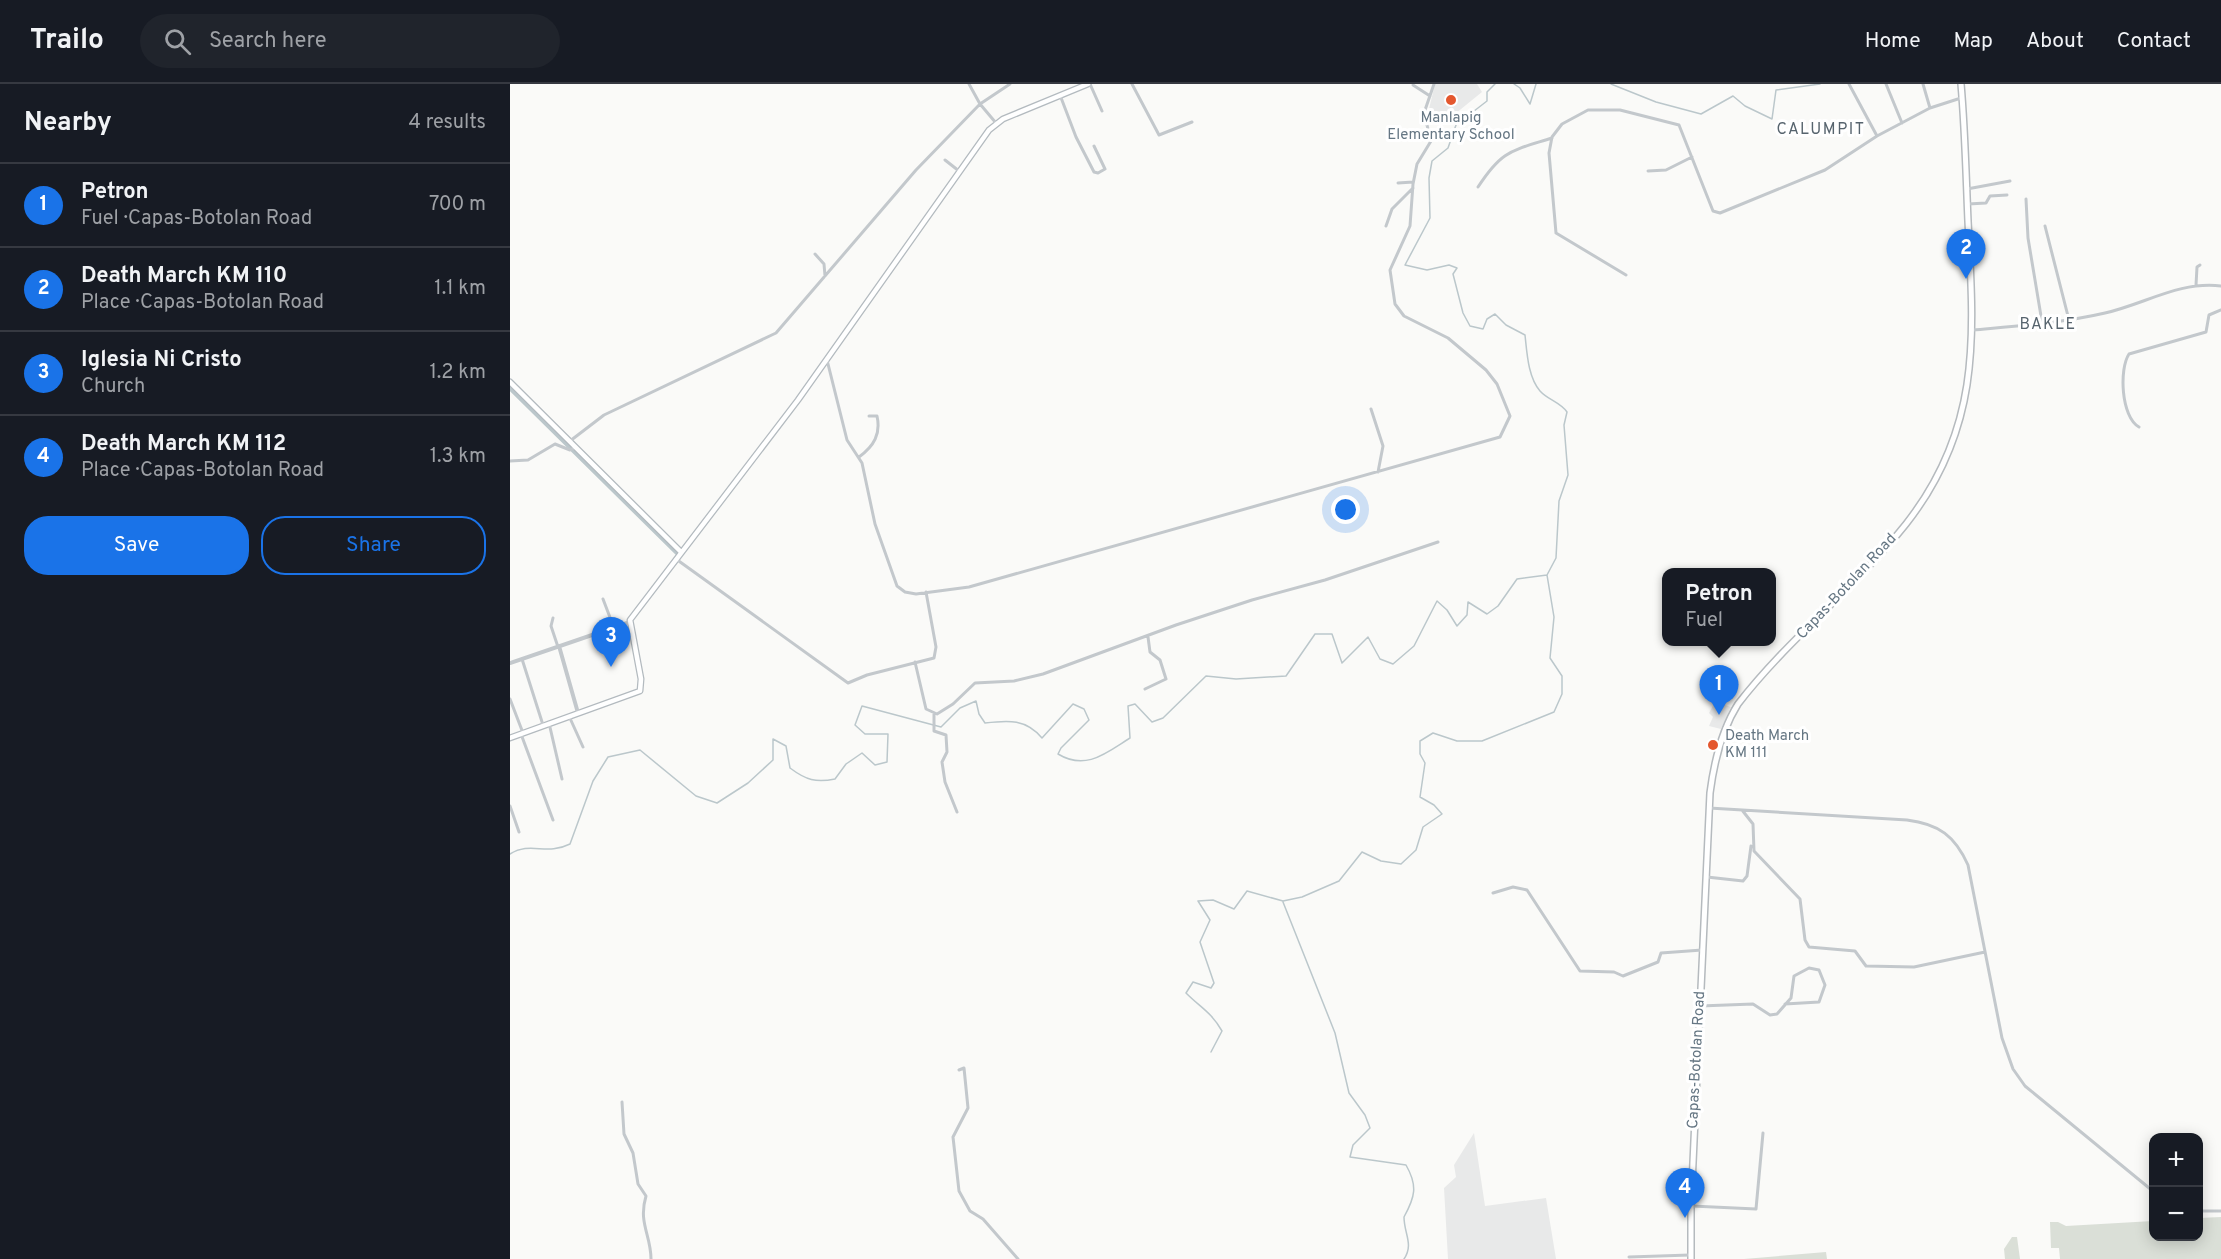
<!DOCTYPE html>
<meta charset="utf-8">
<style>
body{margin:0;font-family:Overpass,sans-serif;background:#20242c;color:#f1f3f6}
.controls{position:absolute;right:18px;bottom:18px;display:grid;overflow:hidden;border-radius:12px;box-shadow:0 3px 15px #0003}
.controls button{width:54px;height:54px;display:grid;place-items:center;padding:0;border:0;border-bottom:2px solid #363941;background:#171b24;color:#f1f3f6;font:30px sans-serif}
.you{position:absolute;left:836px;top:426px;width:21px;height:21px;margin:-15px;border:4px solid #fff;border-radius:50%;background:#1a73e8;box-shadow:0 0 0 9px #1a73e833}
.badge{display:grid;place-items:center;width:39px;height:39px;border-radius:50%;background:#1a73e8;color:#fff;font-size:20px;font-weight:700}
.pin{position:absolute;translate:-50% -50px;filter:drop-shadow(0 2px 3px #0008)}
.pin::after{content:'';position:absolute;top:32px;width:21px;height:18px;background:inherit;clip-path:polygon(0 0,100% 0,50% 100%)}
.popup{position:absolute;left:1152px;top:484px;width:114px;height:78px;box-sizing:border-box;display:grid;place-content:center;border-radius:12px;background:#171b24;filter:drop-shadow(0 2px 4px #0005);font-size:20px;white-space:nowrap;color:#9ea1a6}
.popup b{font-size:22px;color:#f1f3f6}
.popup::after{content:'';position:absolute;left:50%;top:100%;margin-left:-12px;border:12px solid transparent;border-top-color:#171b24}
.list{margin:0;padding:0;list-style:none}
h2{display:flex;justify-content:space-between;align-items:center;height:78px;margin:0;padding:0 24px;font-size:26px}
h2 small{font-size:20px;font-weight:400;color:#9ea1a6}
.list li{display:grid;grid-template-columns:39px 1fr auto;gap:18px;align-items:center;box-sizing:border-box;height:84px;padding:0 24px;border-top:2px solid #363941}
.list b{display:block;font-size:22px;white-space:nowrap}
.list p{margin:0;font-size:20px;white-space:nowrap;color:#9ea1a6}
.list em{font-size:20px;font-style:normal;color:#9ea1a6}
.actions{display:flex;gap:12px;padding:18px 24px}
.actions a{flex:1;padding:14px 0;border:2px solid #1a73e8;border-radius:24px;text-align:center;font-size:21px;color:#1a73e8}
.actions .main{background:#1a73e8;color:#fff}
.icon{flex:none;width:33px;height:33px;fill:none;stroke:currentColor;stroke-width:2;stroke-linecap:round;stroke-linejoin:round}
.map{position:relative;flex:none;width:1711px;height:1175px;overflow:hidden}
header{display:flex;align-items:center;gap:36px;box-sizing:border-box;height:84px;padding:0 30px;background:#171b24;border-bottom:2px solid #363941}
header strong{font-size:28px}
nav{display:flex;gap:33px;margin-inline-start:auto;font-size:21px}
.search{width:420px;height:54px;background:#20242c;display:flex;align-items:center;gap:15px;box-sizing:border-box;padding:0 21px;border-radius:33px;color:#9ea1a6;font-size:22px}
main{display:flex}
aside{flex:1;background:#171b24}
.map>svg:first-child{display:block}
</style>
<header>
<strong>Trailo</strong>
<div class="search"><svg class="icon" aria-label="search" viewBox="0 0 24 24"><circle cx="10" cy="10" r="6"/><path d="M15 15l6 6"/></svg>Search here</div>
<nav><a>Home</a><a>Map</a><a>About</a><a>Contact</a></nav>
</header>
<main>
<aside>
<h2>Nearby<small>4 results</small></h2>
<ul class="list">
<li><span class="badge">1</span><div><b>Petron</b><p>Fuel · Capas-Botolan Road</p></div><em>700 m</em></li>
<li><span class="badge">2</span><div><b>Death March KM 110</b><p>Place · Capas-Botolan Road</p></div><em>1.1 km</em></li>
<li><span class="badge">3</span><div><b>Iglesia Ni Cristo</b><p>Church</p></div><em>1.2 km</em></li>
<li><span class="badge">4</span><div><b>Death March KM 112</b><p>Place · Capas-Botolan Road</p></div><em>1.3 km</em></li>
</ul>
<div class="actions"><a class="main">Save</a><a>Share</a></div>
</aside>
<div class="map">
<svg width="1711" height="1175" viewBox="0 0 1711 1175">
<rect width="100%" height="100%" fill="#fafaf8"/>
<path fill="#e8e9e9" d="M925,0H967L972,8L940,34L919,25Z
M1205,618L1221,623L1211,645L1199,642L1203,633L1199,629Z
M964,1049L975,1122L1036,1114L1046,1175H938L934,1104L946,1093L944,1081Z"/>
<path fill="#dadfd7" d="M1711,1133V1175H1550L1549,1164H1541L1540,1138H1548L1556,1142L1643,1137L1644,1152H1688L1689,1134Z
M1502,1153H1507L1510,1175H1495L1494,1165Z
M1316,1168L1317,1175H1234Z"/>
<g fill="none" stroke-linecap="round" stroke-linejoin="round">
<path stroke="#bbc7cb" stroke-width="1.5" d="M1004,0L1010,4L1020,20L1026,0
M1101,0L1146,18L1191,30L1223,12L1235,22L1262,35L1266,6L1310,0
M0,770C21,757 36,772 60,760L83,697L98,673L130,666L186,712L207,719L238,699L263,676V655L276,662L280,684C296,696 306,699 325,695L336,680L352,669L365,681L377,678L378,650H355L345,641L352,622L431,643L450,624L466,617L469,630L475,639C499,636 516,635 532,654L563,620L574,625L579,636L551,664L548,670C576,687 596,669 620,654L618,622L625,620L642,638L653,634L696,592L726,595L776,592L805,550H822L832,579L858,553L870,575L883,580L904,562L927,517L937,526L947,542L957,531L958,518L977,530L988,522L1007,495L1037,491L1046,474L1049,417L1058,391L1054,341L1057,328C1050,318 1038,316 1030,307C1018,293 1017,269 1015,251L996,241L985,230L977,235L973,245L960,242L953,229L943,190L947,184L939,181L917,186L895,181L920,134L919,94L922,77L938,64L946,41L977,17V8L985,0
M773,818L825,949L839,1009L855,1031L860,1044L843,1061L840,1073L896,1081C908,1102 905,1113 894,1133C894,1150 904,1160 894,1175
M701,968L712,947C701,928 691,924 676,909L683,898L701,904L704,899L690,858L700,836L688,817L703,816L724,825L737,807L773,817L792,813L829,797L852,768L871,777L891,780L906,766L913,743L932,730L924,721L910,713L915,679L910,670V657L923,649L947,657H972L1044,628L1052,610V592L1040,574L1044,533L1037,491"/>
<path stroke="#bbc7cb" stroke-width="4.5" d="M0,304L167,469"/>
<defs>
<path id="secondary" d="M0,298L171,468
M0,654L130,607L131,595L120,536L288,316L479,46L493,35L578,0"/>
<path id="primary" d="M1181,1175V1122L1200,709C1204,678 1211,647 1228,620C1278,555 1345,504 1396,440C1472,343 1464,252 1458,137C1456,91 1455,45 1451,0"/>
</defs>
<use href="#secondary" stroke="#b3babf" stroke-width="7"/>
<use href="#primary" stroke="#b5babe" stroke-width="8"/>
<path stroke="#c3c8cc" stroke-width="3" d="M580,0L592,27
M622,0L649,51L682,38
M1339,0L1367,52
M1376,0L1392,39
M1413,0L1420,24
M903,1L920,12
M550,11L566,53L584,88L588,89L595,85L584,62
M486,39L470,20L500,0
M435,76L449,87
M1138,87L1156,86L1182,73
M888,99L903,98
M968,103C992,66 1001,67 1042,54
M1457,105L1500,97
M1516,115L1518,154L1532,238
M1458,120L1476,119L1480,112L1497,111
M876,142L882,125L903,104
M1535,142L1559,236
M305,170L314,180L315,192
M1116,191L1046,149L1039,69L1042,53L1052,40L1078,26H1110L1169,41L1203,127L1210,129L1315,86L1367,52L1420,24L1451,14
M1686,201L1687,183L1690,181
M1463,246C1507,242 1552,239 1595,229C1635,220 1669,197 1711,202
M317,276L337,356L352,379L365,440L387,502L395,508L406,510L459,503L990,353L1000,332L987,300L976,286L938,254L894,232L885,220L880,186L900,142L903,100L907,80L921,57L914,29L924,0
M861,325L873,362L868,388
M1629,343C1611,333 1609,285 1619,270L1696,248L1699,231L1711,226
M60,357L94,331L266,249L406,86L470,20L459,0
M349,373C364,362 371,350 367,332H359
M0,377L18,376L45,360L60,366L66,363
M166,475L338,599L357,591L424,574L426,563L416,508
M93,515L104,544
M43,534L41,542L48,563
M12,575L33,641
M405,578L416,625L427,630L443,620L465,599L504,597L533,590L666,541L742,516L815,496L928,458
M635,605L656,595L650,576L640,568L638,553
M0,615L13,649
M424,630V647L436,651L437,668L432,678L435,698L447,728
M59,632L73,663
M39,639L52,695
M11,650L43,736
M0,722L9,748
M1199,724L1397,736C1429,740 1445,752 1458,781L1492,954L1503,985L1515,1002L1644,1108
M1232,726L1243,740L1244,767L1290,815L1295,856L1299,863L1345,867L1356,882L1404,883L1475,868
M1197,793L1233,797L1237,792L1241,762
M983,809L1003,803L1017,806L1070,887L1104,888L1113,892L1148,878L1151,869L1192,866
M1190,922L1243,920L1260,931L1267,930L1281,914L1284,892L1299,884L1309,886L1315,901L1309,918L1275,920
M449,986L454,984L458,1024L443,1053L449,1107L460,1127L473,1135L508,1175
M112,1018L114,1050L123,1069L128,1100L136,1112C128,1139 141,1151 141,1175
M1182,1122L1246,1125L1253,1049
M1688,1127H1711
M1119,1173L1180,1171"/>
<path stroke="#c3c8cc" stroke-width="4" d="M49,562L68,629
M0,579L120,538"/>
<use href="#secondary" stroke="#fff" stroke-width="4.5"/>
<use href="#primary" stroke="#fff" stroke-width="5"/>
</g>
<g fill="#e4572e" stroke="#fff" stroke-width="2">
<circle cx="941" cy="16" r="6"/>
<circle cx="1203" cy="661" r="6"/>
</g>
<g text-anchor="middle" dominant-baseline="central" stroke-width="6" stroke-linejoin="round" paint-order="stroke">
<g font-size="15" fill="#657683" stroke="#fff">
<text x="941" y="34">Manlapig<tspan x="941" dy="17">Elementary School</tspan></text>
<text x="1215" y="652" text-anchor="start">Death March<tspan x="1215" dy="17">KM 111</tspan></text>
</g>
<g font-size="15" fill="#657683" stroke="#fff">
<text transform="translate(1337 503) rotate(-47)">Capas-Botolan Road</text>
<text transform="translate(1187 976) rotate(-87)">Capas-Botolan Road</text>
</g>
<g font-size="16" letter-spacing="1.5" fill="#57646e" stroke="#fff">
<text x="1311" y="46">CALUMPIT</text>
<text x="1538" y="241">BAKLE</text>
</g>
</g>
</svg>
<div class="controls">
<button>+</button>
<button>−</button>
</div>
<div class="you"></div>
<div class="pin badge" style="left:1209px;top:631px">1</div>
<div class="popup"><b>Petron</b>Fuel</div>
<div class="pin badge" style="left:1456px;top:195px">2</div>
<div class="pin badge" style="left:101px;top:583px">3</div>
<div class="pin badge" style="left:1175px;top:1134px">4</div>
</div>
</main>
